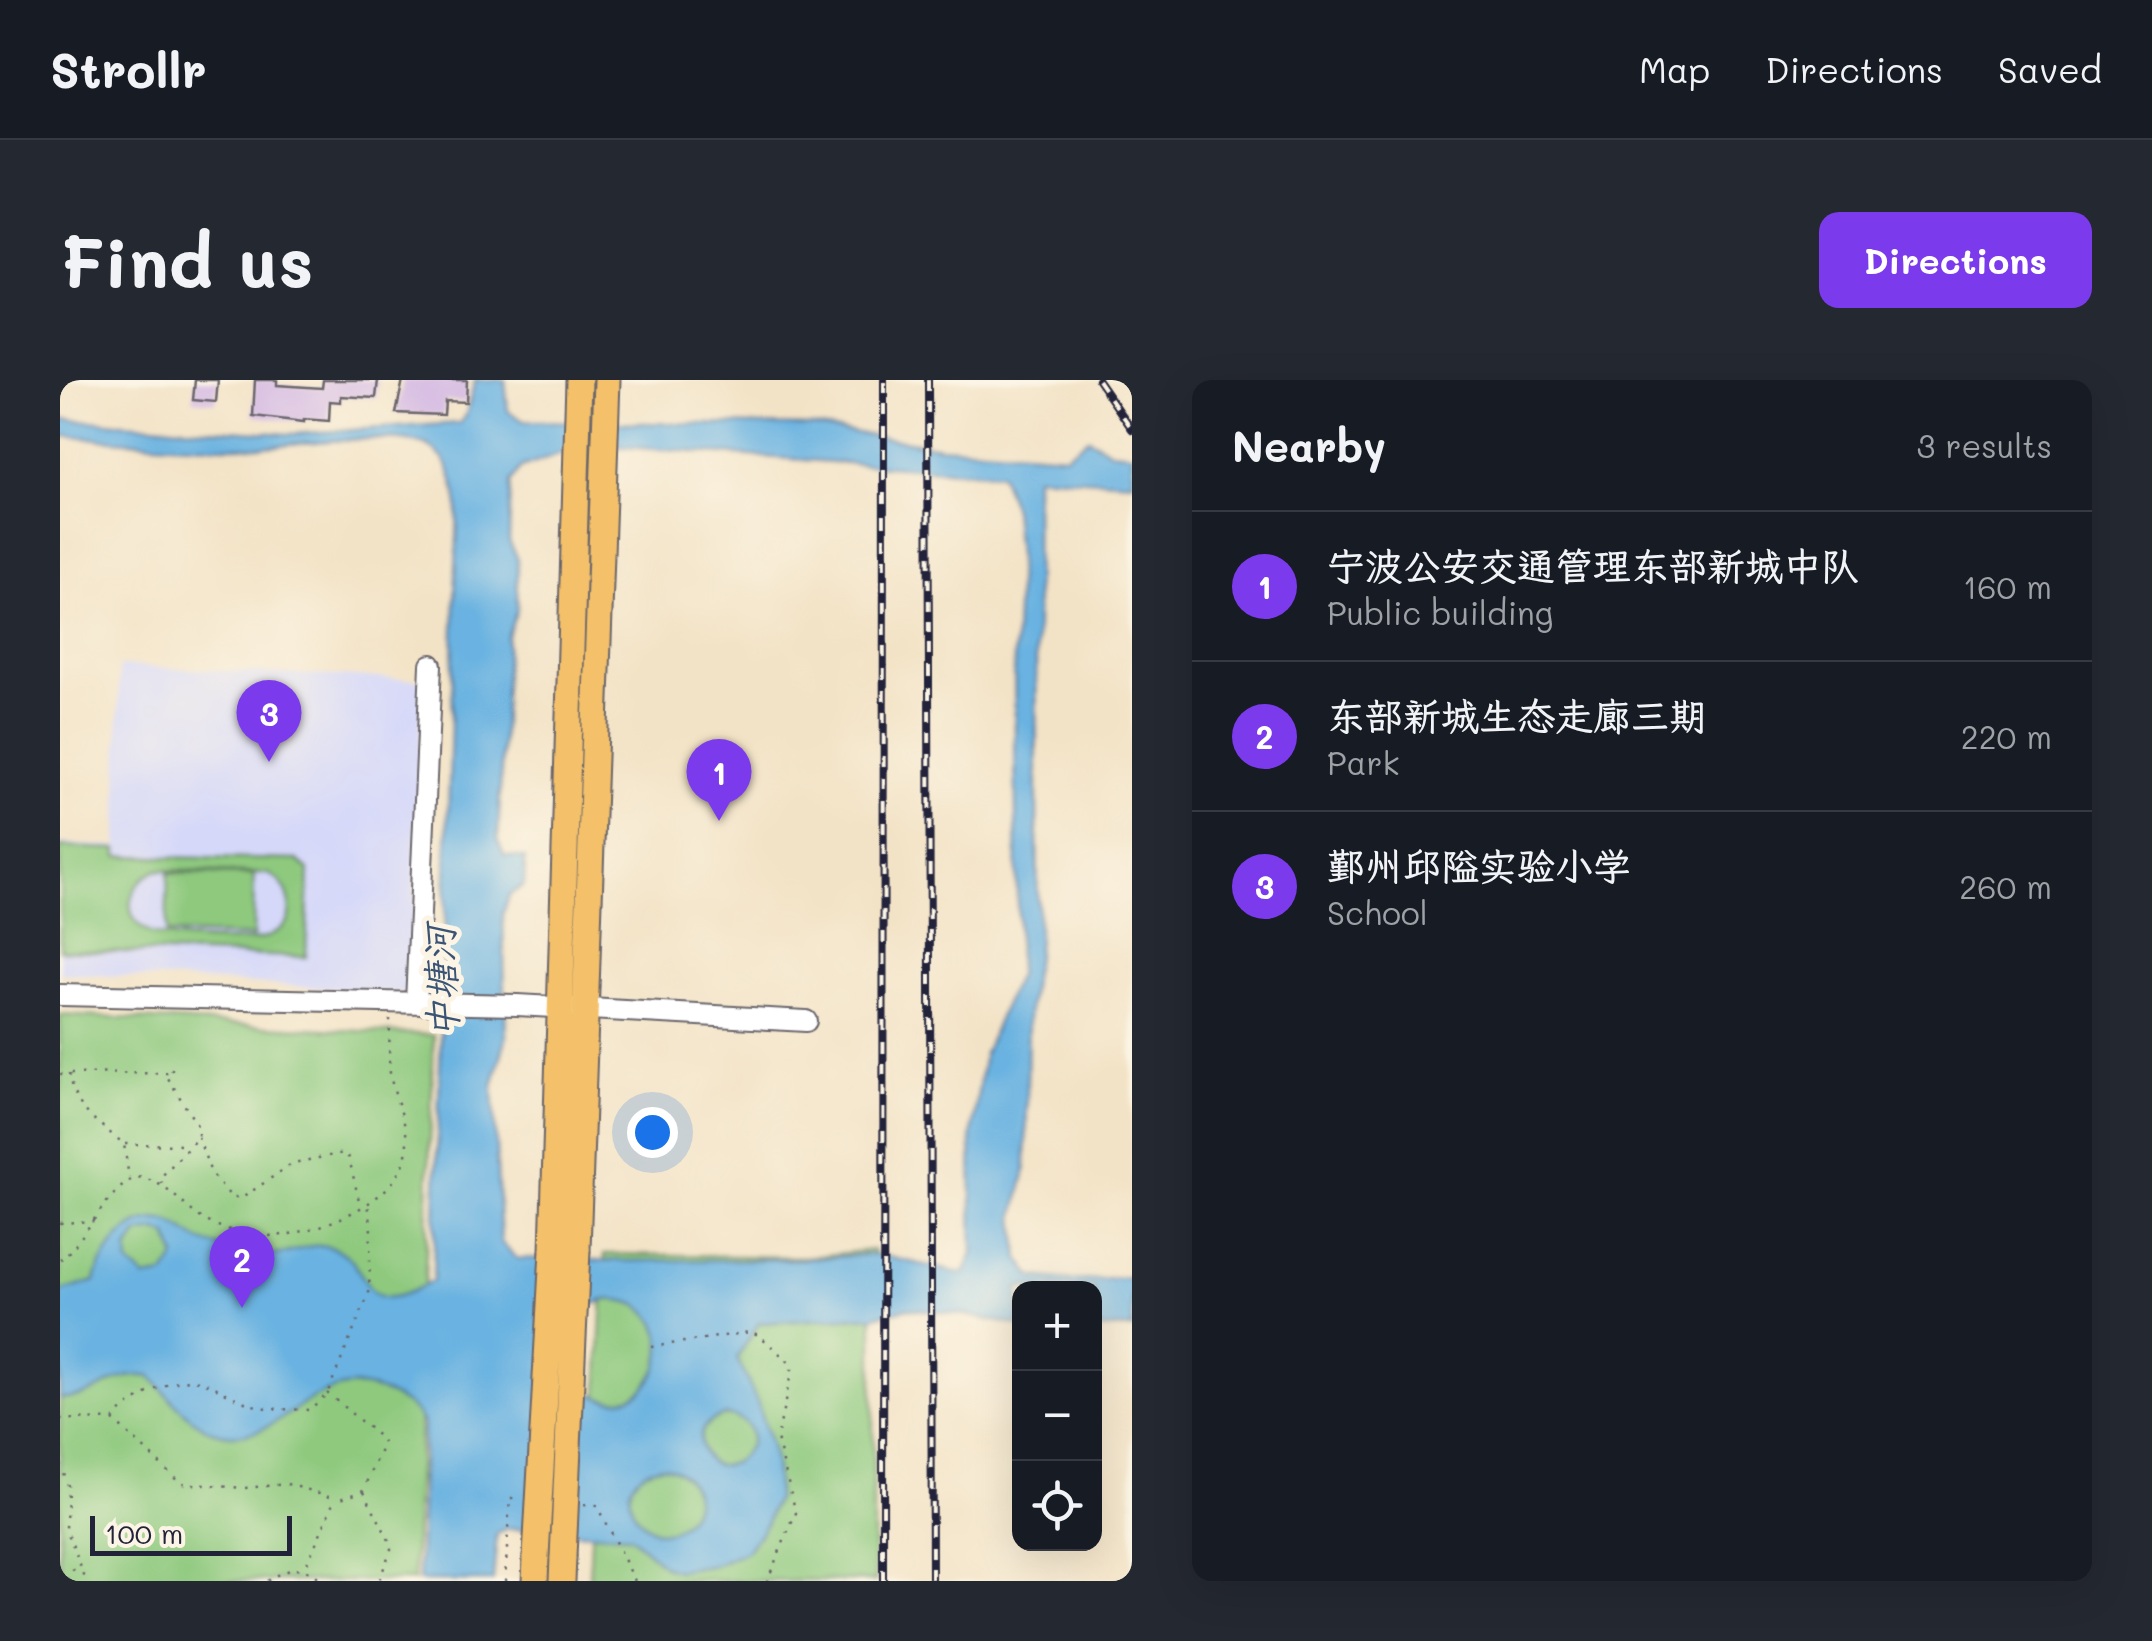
<!DOCTYPE html>
<meta charset="utf-8">
<style>
body{margin:0;font-family:Mali,"LXGW WenKai TC",sans-serif;background:#242831;color:#f1f3f6}
.controls{position:absolute;right:30px;bottom:30px;display:grid;overflow:hidden;border-radius:20px;box-shadow:0 10px 40px #0002}
.controls button{width:90px;height:90px;display:grid;place-items:center;padding:0;border:0;border-bottom:2px solid #363941;background:#171b24;color:#f1f3f6;font:50px sans-serif}
.scale{position:absolute;left:30px;bottom:25px;width:202px;box-sizing:border-box;padding-left:10px;border:5px solid #22223b;border-top:0;font-size:28px;line-height:35px;white-space:nowrap;color:#22223b;-webkit-text-stroke:8px #fcf5e5;paint-order:stroke}
.you{position:absolute;left:592px;top:752px;width:35px;height:35px;margin:-25px;border:8px solid #fff;border-radius:50%;background:#1a73e8;box-shadow:0 0 0 15px #1a73e833}
.badge{display:grid;place-items:center;width:65px;height:65px;border-radius:50%;background:#7c3aed;color:#fff;font-size:32px;font-weight:700}
.pin{position:absolute;translate:-50% -82px;filter:drop-shadow(0 2px 5px #0008)}
.pin::after{content:'';position:absolute;top:52px;width:35px;height:30px;background:inherit;clip-path:polygon(0 0,100% 0,50% 100%)}
.list{margin:0;padding:0;list-style:none}
h2{display:flex;justify-content:space-between;align-items:center;height:130px;margin:0;padding:0 40px;font-size:42px}
h2 small{font-size:32px;font-weight:400;color:#9ea1a6}
.list li{display:grid;grid-template-columns:65px 1fr auto;gap:30px;align-items:center;box-sizing:border-box;height:150px;padding:0 40px;border-top:2px solid #363941}
.list b{display:block;font-size:38px;white-space:nowrap}
.list p{margin:0;font-size:32px;white-space:nowrap;color:#9ea1a6}
.list em{font-size:32px;font-style:normal;color:#9ea1a6}
.icon{flex:none;width:55px;height:55px;fill:none;stroke:currentColor;stroke-width:2;stroke-linecap:round;stroke-linejoin:round}
.map{position:relative;flex:none;width:1072px;height:1201px;overflow:hidden;border-radius:20px}
header{display:flex;align-items:center;gap:60px;box-sizing:border-box;height:140px;padding:0 50px;background:#171b24;border-bottom:2px solid #363941}
header strong{font-size:48px}
nav{display:flex;gap:55px;margin-inline-start:auto;font-size:35px}
.intro{display:flex;align-items:center;justify-content:space-between;box-sizing:border-box;height:240px;padding:0 60px}
h1{margin:0;font-size:70px}
.button{padding:25px 45px;border-radius:20px;background:#7c3aed;color:#fff;font-size:35px;font-weight:700}
main{display:flex;gap:60px;padding:0 60px}
aside{flex:1;background:#171b24;border-radius:20px;box-shadow:0 10px 40px #0002}
.map>svg:first-child{display:block}
</style>
<header>
<strong>Strollr</strong>
<nav><a>Map</a><a>Directions</a><a>Saved</a></nav>
</header>
<div class="intro"><h1>Find us</h1><a class="button">Directions</a></div>
<main>
<div class="map">
<svg width="1072" height="1201" viewBox="0 0 1072 1201">
<rect width="100%" height="100%" fill="#fcf5e5"/>
<filter id="ink" filterUnits="userSpaceOnUse"><feTurbulence type="fractalNoise" baseFrequency=".01" numOctaves="2"/><feDisplacementMap in="SourceGraphic" scale="20" xChannelSelector="R" yChannelSelector="G"/><feConvolveMatrix kernelMatrix="1 2 1 2 8 2 1 2 1" color-interpolation-filters="sRGB"/></filter>
<filter id="wash" filterUnits="userSpaceOnUse"><feTurbulence type="fractalNoise" baseFrequency=".0048" numOctaves="4" result="noise"/><feDisplacementMap in="SourceGraphic" scale="40" xChannelSelector="R" yChannelSelector="G"/><feGaussianBlur stdDeviation="2.25" result="paint"/><feColorMatrix in="noise" values="0 0 0 0 0 0 0 0 0 0 0 0 0 0 0 0 0 1.4 0 .05"/><feComposite in="paint" operator="in"/></filter>
<g filter="url(#wash)">
<rect width="100%" height="100%" fill="#f3e3c6"/>
<path fill="#d5d8f9" d="M59,286L362,300L351,613L0,593V464L58,466Z"/>
<path fill="#8ec97e" stroke="#58765c" stroke-width="2.5" fill-rule="evenodd" d="M0,467L58,469V476L238,480L249,490L246,577L0,570ZM97,490L209,494C227,504 233,521 228,540C220,551 208,559 195,560C175,562 101,561 86,551C58,533 72,500 97,490Z
M108,493L194,495L193,557L106,554Z
M0,635L374,655L354,1201H0Z
M813,870V1156L816,1201H529L545,874L747,877Z"/>
<path fill="#69b2e1" stroke="#466a8e" stroke-width="2.5" fill-rule="evenodd" d="M415,0H445L448,31L464,41L753,46L880,66L1005,75L1028,58L1051,71L1072,73V102L975,96L978,560L968,638L966,790L955,835L959,879L973,897L1009,901L1072,898V949L1035,948L1034,908H959V946L906,935L847,928L815,936L699,943L677,978L698,1024L714,1081L716,1102V1119L707,1141L688,1171L657,1185L618,1191L605,1187L570,1156L448,1149L437,1154L433,1201H359L363,1043C356,1030 342,1020 328,1014C255,981 224,1065 163,1054C132,1048 111,1018 91,997C53,989 40,1019 0,1018V912L35,901C38,886 44,879 52,867C64,849 87,834 110,843C121,847 131,857 143,862C163,869 189,874 210,875C231,876 249,861 270,867C318,880 291,949 373,900L398,126C394,103 392,80 369,67C339,50 238,65 200,66C134,67 66,61 0,56V39L230,54L400,43L406,35ZM537,65L940,94L953,129L958,186L954,277L958,593L924,673L911,760L913,874L904,894L816,874L745,879L571,881L456,878L441,862L433,707L446,658L443,534L449,515L464,505L465,478L444,475L438,460L447,258L457,230L458,179L449,161L451,103L461,88L506,72ZM97,851L109,857L116,877L105,895L85,898L69,884L68,870L78,854ZM545,920C642,915 599,1064 520,1006L526,927ZM666,1035C725,1047 661,1116 642,1069C635,1051 649,1038 666,1035ZM603,1085C627,1089 645,1114 629,1137C593,1187 531,1097 603,1085Z"/>
<g id="blocks">
<path fill="#d2b6e3" d="M135,0H158L156,22L133,20Z
M195,0H217V5L262,8L263,0H318L316,18L281,16V22L270,21L269,41L244,39V42L193,36Z
M343,0H407L406,22L385,21L384,35L336,33Z"/>
</g>
</g>
<g filter="url(#ink)">
<use href="#blocks" fill-opacity="0" stroke="#6b666c" stroke-width="2.5"/>
<g fill="none" stroke-linecap="round" stroke-linejoin="round">
<defs>
<path id="minor" d="M0,615L457,625L746,641
M356,623L371,285"/>
<path id="major" d="M517,870L547,0
M493,871L519,0
M475,1201L476,1177
M502,1201L503,1177"/>
</defs>
<use href="#minor" stroke="#6b666c" stroke-width="24"/>
<use href="#major" stroke="#6b666c" stroke-width="29"/>
<path stroke="#6b666c" stroke-width="2.5" stroke-dasharray="2.5 8" stroke-linecap="butt" d="M0,694L108,693
M9,694C12,728 39,743 64,764L69,798
M138,757L151,793L172,818H182L233,783L284,773L289,778L300,825
M65,764L127,765
M102,804L101,797L138,757V747L108,698L116,682
M0,843L34,841
M0,880C27,858 47,809 77,797C111,801 125,834 155,845C176,853 200,858 223,855C263,850 339,820 346,775C351,745 334,722 330,693C328,675 330,656 330,639
M591,967L690,952L699,955L730,983L732,989L717,1059L736,1133L707,1201
M267,1013L322,1059L323,1065L304,1110L275,1120
M0,1039L53,1040L121,1103L184,1108L227,1104L270,1116L273,1125L244,1190
M53,1040C69,1019 117,993 143,1002C164,1010 180,1023 201,1027C217,1030 233,1029 249,1030L267,1014L309,914L311,843L308,824
M0,1083L7,1105L6,1148L26,1201
M304,1111L330,1162L331,1169L319,1201
M524,1125L537,1126L575,1201
M8,1201L17,1183
M207,1201C225,1189 243,1182 260,1201
M445,1201L450,1118L461,1119"/>
<use href="#minor" stroke="#fff" stroke-width="20"/>
<use href="#major" stroke="#f4c16a" stroke-width="25"/>
<defs>
<path id="rail" d="M868,0L872,1201
M1038,0L1072,49
M823,1201L824,0"/>
</defs>
<use href="#rail" stroke="#22223b" stroke-width="8"/>
<use href="#rail" stroke="#fcf5e5" stroke-width="4" stroke-dasharray="11" stroke-linecap="butt"/>
<defs>
<path id="major-bridge" d="M476,1177L493,871
M503,1177L517,870"/>
</defs>
<use href="#major-bridge" stroke="#6b666c" stroke-width="29" stroke-linecap="butt"/>
<use href="#major-bridge" stroke="#f4c16a" stroke-width="25"/>
</g>
</g>
<g text-anchor="middle" dominant-baseline="central" stroke-width="10" stroke-linejoin="round" paint-order="stroke">
<g font-size="38" font-style="italic" fill="#3b5475" stroke="#fcf5e5">
<text transform="translate(380 602) rotate(-92)">中塘河</text>
</g>
</g>
</svg>
<div class="controls">
<button>+</button>
<button>−</button>
<button><svg class="icon" aria-label="locate" viewBox="0 0 24 24"><circle cx="12" cy="12" r="6"/><path d="M12 2v4M12 18v4M2 12h4M18 12h4"/></svg></button>
</div>
<div class="scale">100 m</div>
<div class="you"></div>
<div class="pin badge" style="left:659px;top:441px">1</div>
<div class="pin badge" style="left:182px;top:928px">2</div>
<div class="pin badge" style="left:209px;top:382px">3</div>
</div>
<aside>
<h2>Nearby<small>3 results</small></h2>
<ul class="list">
<li><span class="badge">1</span><div><b>宁波公安交通管理东部新城中队</b><p>Public building</p></div><em>160 m</em></li>
<li><span class="badge">2</span><div><b>东部新城生态走廊三期</b><p>Park</p></div><em>220 m</em></li>
<li><span class="badge">3</span><div><b>鄞州邱隘实验小学</b><p>School</p></div><em>260 m</em></li>
</ul>
</aside>
</main>
